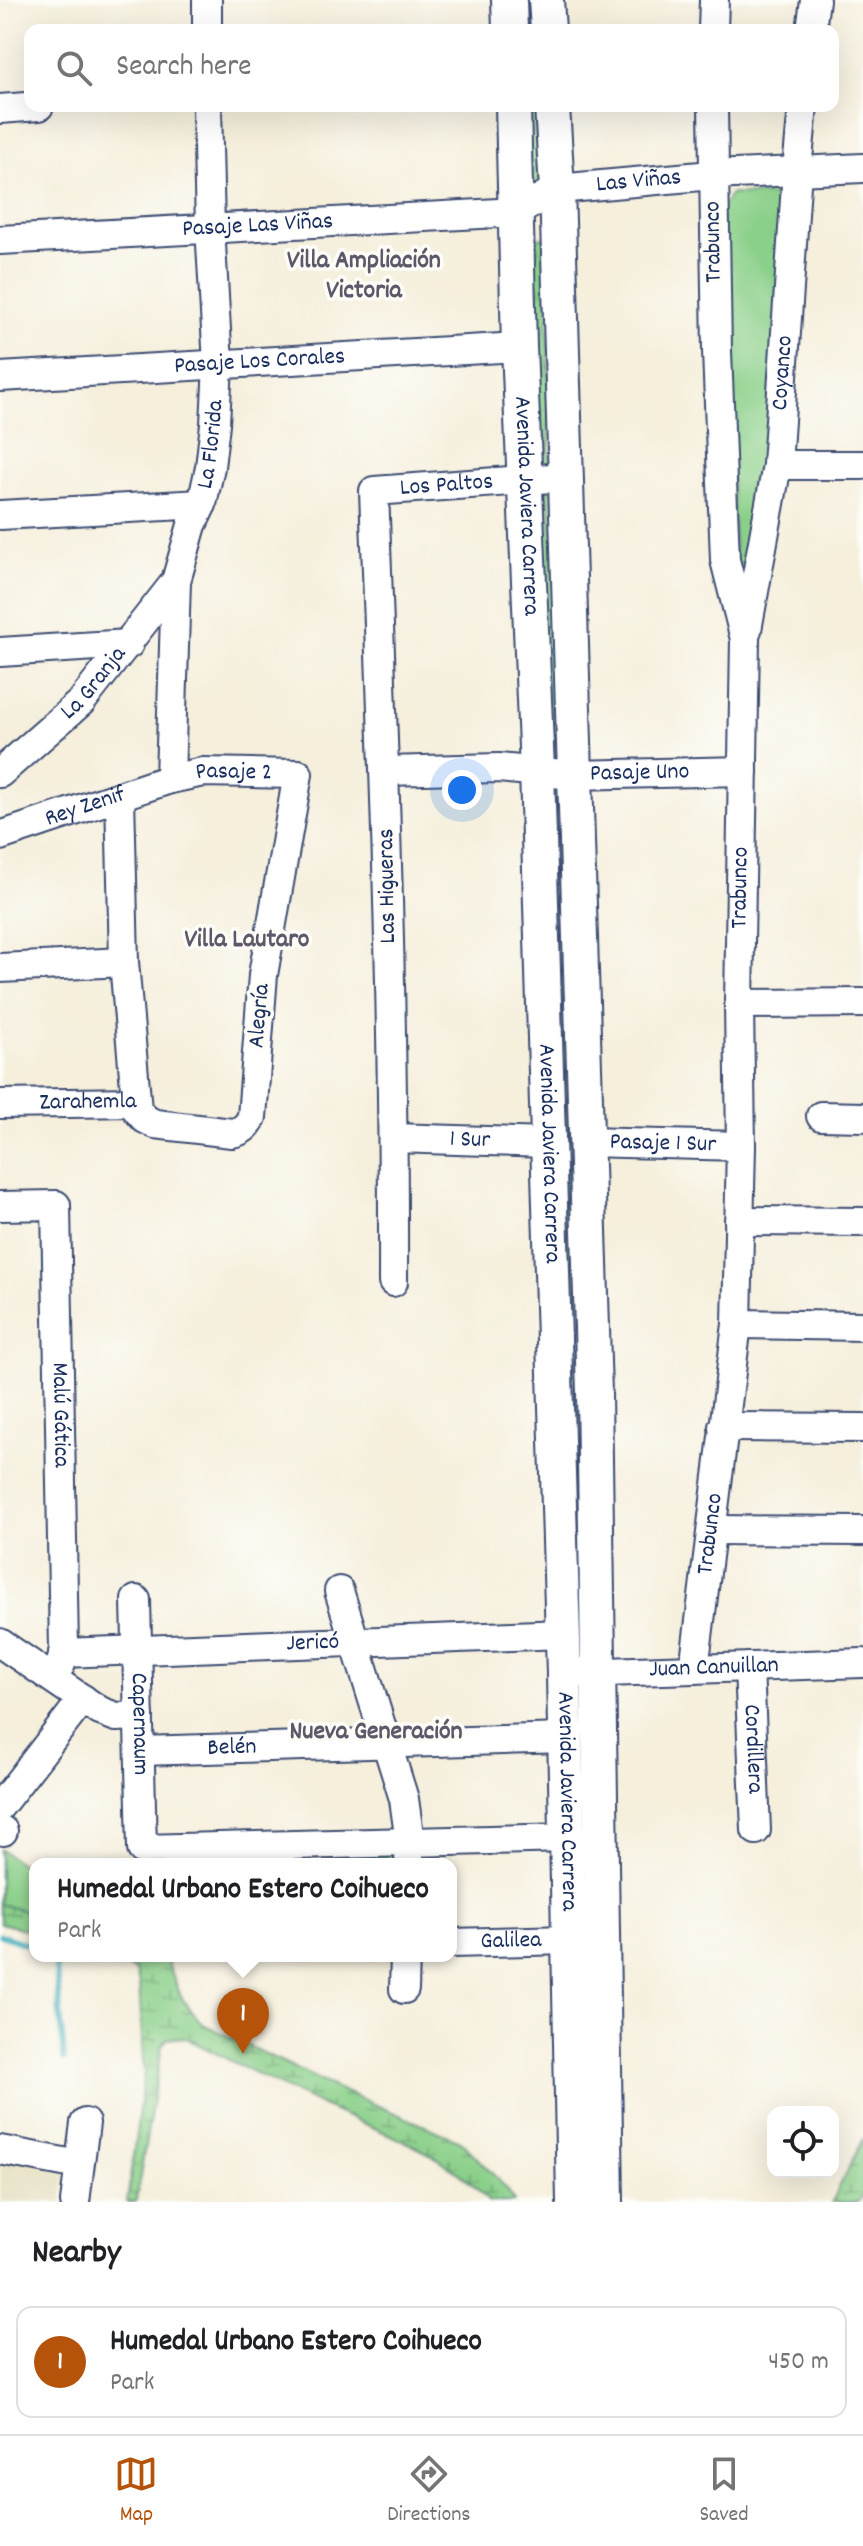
<!DOCTYPE html>
<meta charset="utf-8">
<style>
body{margin:0;font-family:Dekko,sans-serif;background:#f6f6f6;color:#202124}
.controls{position:absolute;right:24px;bottom:24px;display:grid;overflow:hidden;border-radius:16px;box-shadow:0 8px 32px #0002}
.controls button{width:72px;height:72px;display:grid;place-items:center;padding:0;border:0;border-bottom:2px solid #e0e0e0;background:#fff;color:#202124;font:40px sans-serif}
.you{position:absolute;left:462px;top:790px;width:28px;height:28px;margin:-20px;border:6px solid #fff;border-radius:50%;background:#1a73e8;box-shadow:0 0 0 12px #1a73e833}
.badge{display:grid;place-items:center;width:52px;height:52px;border-radius:50%;background:#b45309;color:#fff;font-size:26px;font-weight:700}
.pin{position:absolute;translate:-50% -66px;filter:drop-shadow(0 2px 4px #0008)}
.pin::after{content:'';position:absolute;top:42px;width:28px;height:24px;background:inherit;clip-path:polygon(0 0,100% 0,50% 100%)}
.popup{position:absolute;left:29px;top:1858px;width:428px;height:104px;box-sizing:border-box;display:grid;place-content:center;border-radius:16px;background:#fff;filter:drop-shadow(0 2px 6px #0005);font-size:26px;white-space:nowrap;color:#757577}
.popup b{font-size:30px;color:#202124}
.popup::after{content:'';position:absolute;left:50%;top:100%;margin-left:-16px;border:16px solid transparent;border-top-color:#fff}
.list{margin:0;padding:0;list-style:none}
h2{display:flex;justify-content:space-between;align-items:center;height:104px;margin:0;padding:0 32px;font-size:34px}
h2 small{font-size:26px;font-weight:400;color:#757577}
.list li{display:grid;grid-template-columns:52px 1fr auto;gap:24px;align-items:center;box-sizing:border-box;height:112px;margin:0 16px 16px;padding:0 16px;border:2px solid #e0e0e0;border-radius:16px}
.list b{display:block;font-size:30px;white-space:nowrap}
.list p{margin:0;font-size:26px;white-space:nowrap;color:#757577}
.list em{font-size:26px;font-style:normal;color:#757577}
.icon{flex:none;width:44px;height:44px;fill:none;stroke:currentColor;stroke-width:2;stroke-linecap:round;stroke-linejoin:round}
.map{position:relative;flex:none;width:863px;height:2202px;overflow:hidden}
.search{position:absolute;background:#fff;box-shadow:0 8px 32px #0002;left:24px;right:24px;top:24px;height:88px;display:flex;align-items:center;gap:20px;box-sizing:border-box;padding:0 28px;border-radius:16px;color:#757577;font-size:30px}
.sheet{height:232px;background:#fff}
nav{display:flex;justify-content:space-around;align-items:center;box-sizing:border-box;height:112px;border-top:2px solid #e0e0e0;background:#fff;font-size:22px;color:#757577}
nav a{display:grid;justify-items:center;gap:4px}
nav .on{color:#b45309}
.map>svg:first-child{display:block}
</style>
<div class="map">
<svg width="863" height="2202" viewBox="0 0 863 2202">
<defs>
<pattern id="grass-tufts" width="24" height="20" patternUnits="userSpaceOnUse" patternTransform="scale(2)"><rect width="24" height="20" fill="#8bd08a"/><path d="M3 7l-1-3M5 7V3M7 7l1-3M15 17l-1-3M17 17v-4M19 17l1-3" fill="none" stroke="#71a974"/></pattern>
<pattern id="wetland-marsh" width="20" height="14" patternUnits="userSpaceOnUse" patternTransform="scale(2)"><rect width="20" height="14" fill="#8bd08a"/><path d="M1 5h8M5 5V1M11 12h8M15 12V8" fill="none" stroke="#71a974"/></pattern>
</defs>
<rect width="100%" height="100%" fill="#fdfcf7"/>
<filter id="ink" filterUnits="userSpaceOnUse"><feTurbulence type="fractalNoise" baseFrequency=".0125" numOctaves="2"/><feDisplacementMap in="SourceGraphic" scale="16" xChannelSelector="R" yChannelSelector="G"/><feConvolveMatrix kernelMatrix="1 2 1 2 8 2 1 2 1" color-interpolation-filters="sRGB"/></filter>
<filter id="wash" filterUnits="userSpaceOnUse"><feTurbulence type="fractalNoise" baseFrequency=".006" numOctaves="4" result="noise"/><feDisplacementMap in="SourceGraphic" scale="32" xChannelSelector="R" yChannelSelector="G"/><feGaussianBlur stdDeviation="1.8" result="paint"/><feColorMatrix in="noise" values="0 0 0 0 0 0 0 0 0 0 0 0 0 0 0 0 0 1.4 0 .05"/><feComposite in="paint" operator="in"/></filter>
<g filter="url(#wash)">
<rect width="100%" height="100%" fill="#f5efdc"/>
<path fill="#e2dcba" d="M0,2156L67,2168L62,2202H0Z"/>
<path fill="url(#grass-tufts)" stroke="#538074" stroke-width="2" d="M518,106H542L545,175L521,194Z
M547,237L550,469L531,470L526,239Z
M532,490H551L562,763L543,762Z
M566,797L592,1662H573L545,798Z"/>
<path fill="url(#wetland-marsh)" stroke="#538074" stroke-width="2" d="M0,1903L35,1913V1932L0,1923Z
M109,1956H165C177,1985 178,1999 201,2023L338,2089L461,2141L507,2189L514,2202H489C447,2151 385,2134 327,2108C279,2086 231,2061 184,2037L167,2039L162,2046L136,2200L135,2202H127L144,2072L139,1984L136,1972Z
M863,2138V2193L858,2202H832Z"/>
<path fill="#8bd08a" stroke="#538074" stroke-width="2" d="M731,194L773,195L781,204L779,276L766,455L749,563L735,565L720,209Z
M0,1849L35,1874V1914L0,1904Z
M349,1850H399L401,1864H349Z"/>
<g fill="none" stroke-linecap="round" stroke-linejoin="round">
<path stroke="#3facbc" stroke-width="6" d="M0,1935L35,1947
M55,1956L64,2059"/>
</g>
</g>
<g filter="url(#ink)">
<g fill="none" stroke-linecap="round" stroke-linejoin="round">
<defs>
<g id="minor">
<path d="M207,30V0"/>
<path d="M713,30L714,0"/>
<path d="M811,30L815,0"/>
<path d="M0,109L39,106"/>
<path id="s1" d="M0,240L517,212L557,189L712,175L863,168"/>
<path id="s2" d="M0,377L519,347"/>
<path d="M777,465H863"/>
<path d="M0,515L202,504"/>
<path id="s3" d="M747,630L777,465L797,170L803,106"/>
<path d="M0,652L129,644"/>
<path id="s4" d="M386,771L498,768L574,775L743,771"/>
<path id="s5" d="M0,773L82,701L176,581"/>
<path id="s6" d="M170,779L176,581L192,525L202,504L210,467L215,424L218,364L210,227L207,106"/>
<path id="s7" d="M0,836L170,779L203,772L298,774L263,975L252,1117C247,1127 242,1131 232,1133L155,1124L145,1119L137,1110L124,962L120,796"/>
<path d="M0,968L124,962"/>
<path d="M739,1004L863,1003"/>
<path id="s8" d="M0,1104L136,1102"/>
<path d="M821,1116L863,1117"/>
<path id="s9" d="M394,1138L548,1143"/>
<path id="s10" d="M585,1142L741,1146"/>
<path id="s11" d="M0,1206L56,1205L64,1650L61,1664L52,1678"/>
<path d="M739,1221L863,1222"/>
<path id="s12" d="M393,1282C394,1018 384,755 374,491L565,477"/>
<path d="M737,1324L863,1326"/>
<path d="M723,1427L863,1428"/>
<path d="M712,1530L863,1531"/>
<path d="M339,1591L404,1799L410,1842L409,1864"/>
<path id="s13" d="M136,1600L142,1849L568,1838"/>
<path d="M0,1643L100,1711L116,1717L139,1716"/>
<path id="s14" d="M63,1653L563,1634"/>
<path id="s15" d="M749,1667L756,1830"/>
<path id="s16" d="M694,1669L737,1324L741,1146L739,1004L745,639L725,560L717,351L713,106"/>
<path id="s17" d="M576,1673L863,1663"/>
<path id="s18" d="M140,1751L565,1738"/>
<path d="M0,1806L83,1699"/>
<path d="M0,1829L3,1831"/>
<path id="s19" d="M451,1943L569,1940"/>
<path d="M404,1989L405,1956"/>
<path d="M0,2150L79,2165"/>
<path d="M75,2202L85,2123"/>
</g>
<g id="major">
<path d="M509,0L510,30"/>
<path d="M546,0L548,30"/>
<path id="s20" d="M513,106L519,347L537,770L564,1674L574,2202"/>
<path d="M552,106L557,189L594,1393L606,2202"/>
</g>
</defs>
<use href="#minor" stroke="#3c4c71" stroke-width="32"/>
<use href="#major" stroke="#3c4c71" stroke-width="38"/>
<use href="#minor" stroke="#fff" stroke-width="28"/>
<use href="#major" stroke="#fff" stroke-width="34"/>
</g>
</g>
<g text-anchor="middle" dominant-baseline="central" stroke-width="7" stroke-linejoin="round" paint-order="stroke">
<g font-size="24" fill="#1b2f5e" stroke="#fdfcf7">
<text stroke="none"><textPath href="#s1" startOffset="646">Las Viñas</textPath></text>
<text stroke="none"><textPath href="#s1" startOffset="258">Pasaje Las Viñas</textPath></text>
<text transform="translate(714 242) rotate(-91)">Trabunco</text>
<text stroke="none"><textPath href="#s2" startOffset="260">Pasaje Los Corales</textPath></text>
<text stroke="none"><textPath href="#s3" startOffset="260">Coyanco</textPath></text>
<text stroke="none"><textPath href="#s6" startOffset="340">La Florida</textPath></text>
<text stroke="none"><textPath href="#s12" startOffset="864">Los Paltos</textPath></text>
<text stroke="none"><textPath href="#s20" startOffset="400">Avenida Javiera Carrera</textPath></text>
<text stroke="none"><textPath href="#s5" startOffset="130">La Granja</textPath></text>
<text stroke="none"><textPath href="#s4" startOffset="254">Pasaje Uno</textPath></text>
<text stroke="none"><textPath href="#s7" startOffset="244">Pasaje 2</textPath></text>
<text stroke="none"><textPath href="#s7" startOffset="90">Rey Zenif</textPath></text>
<text transform="translate(388 886) rotate(-91)">Las Higueras</text>
<text stroke="none"><textPath href="#s16" startOffset="784">Trabunco</textPath></text>
<text transform="translate(260 1016) rotate(-85)">Alegría</text>
<text stroke="none"><textPath href="#s8" startOffset="88">Zarahemla</textPath></text>
<text stroke="none"><textPath href="#s9" startOffset="76">1 Sur</textPath></text>
<text stroke="none"><textPath href="#s10" startOffset="78">Pasaje 1 Sur</textPath></text>
<text stroke="none"><textPath href="#s20" startOffset="1048">Avenida Javiera Carrera</textPath></text>
<text stroke="none"><textPath href="#s11" startOffset="266">Malú Gática</textPath></text>
<text stroke="none"><textPath href="#s16" startOffset="136">Trabunco</textPath></text>
<text stroke="none"><textPath href="#s14" startOffset="250">Jericó</textPath></text>
<text stroke="none"><textPath href="#s17" startOffset="138">Juan Canuillan</textPath></text>
<text stroke="none"><textPath href="#s13" startOffset="124">Capernaum</textPath></text>
<text stroke="none"><textPath href="#s15" startOffset="82">Cordillera</textPath></text>
<text stroke="none"><textPath href="#s18" startOffset="92">Belén</textPath></text>
<text stroke="none"><textPath href="#s20" startOffset="1696">Avenida Javiera Carrera</textPath></text>
<text stroke="none"><textPath href="#s19" startOffset="60">Galilea</textPath></text>
</g>
<g font-size="26" font-weight="bold" fill="#5d596a" stroke="#fdfcf7">
<text x="364" y="261">Villa Ampliación<tspan x="364" dy="30">Victoria</tspan></text>
<text x="247" y="940">Villa Lautaro</text>
<text x="376" y="1732">Nueva Generación</text>
</g>
</g>
</svg>
<div class="controls">
<button><svg class="icon" aria-label="locate" viewBox="0 0 24 24"><circle cx="12" cy="12" r="6"/><path d="M12 2v4M12 18v4M2 12h4M18 12h4"/></svg></button>
</div>
<div class="you"></div>
<div class="pin badge" style="left:243px;top:2054px">1</div>
<div class="popup"><b>Humedal Urbano Estero Coihueco</b>Park</div>
<div class="search"><svg class="icon" aria-label="search" viewBox="0 0 24 24"><circle cx="10" cy="10" r="6"/><path d="M15 15l6 6"/></svg>Search here</div>
</div>
<section class="sheet">
<h2>Nearby<small></small></h2>
<ul class="list">
<li><span class="badge">1</span><div><b>Humedal Urbano Estero Coihueco</b><p>Park</p></div><em>450 m</em></li>
</ul>
</section>
<nav>
<a class="on"><svg class="icon" aria-label="map" viewBox="0 0 24 24"><path d="M3 6l6-2 6 2 6-2v14l-6 2-6-2-6 2zM9 4v14M15 6v14"/></svg>Map</a>
<a><svg class="icon" aria-label="directions" viewBox="0 0 24 24"><path d="M12 3l9 9-9 9-9-9zM9 14v-3h6M13 9l2 2-2 2"/></svg>Directions</a>
<a><svg class="icon" aria-label="saved" viewBox="0 0 24 24"><path d="M7 4h10v16l-5-4-5 4z"/></svg>Saved</a>
</nav>
